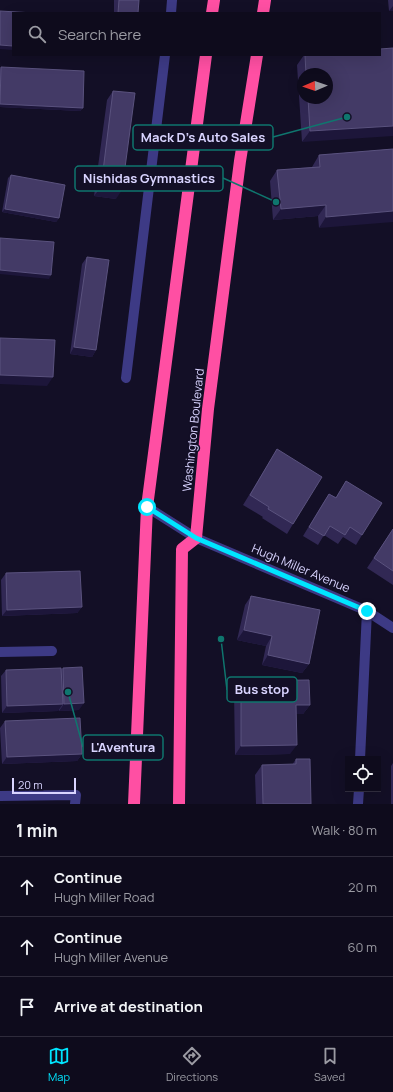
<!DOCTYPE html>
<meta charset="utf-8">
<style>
body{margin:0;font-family:Manrope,sans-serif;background:#1c1929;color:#f1f3f6}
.controls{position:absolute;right:12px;bottom:12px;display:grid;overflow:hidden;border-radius:0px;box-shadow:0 4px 16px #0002}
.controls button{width:36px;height:36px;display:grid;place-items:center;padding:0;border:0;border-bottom:1px solid #2e2b3b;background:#0e0b1c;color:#f1f3f6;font:20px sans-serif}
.compass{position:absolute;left:297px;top:68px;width:36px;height:36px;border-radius:50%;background:#0e0b1c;box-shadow:0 4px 16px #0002;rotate:268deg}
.scale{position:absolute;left:12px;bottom:10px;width:64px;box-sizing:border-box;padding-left:4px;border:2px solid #d9d4ff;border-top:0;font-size:11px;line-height:14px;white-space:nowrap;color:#d9d4ff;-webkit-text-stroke:3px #130f26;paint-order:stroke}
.stop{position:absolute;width:12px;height:12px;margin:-9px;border:3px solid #00e5ff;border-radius:50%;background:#fff}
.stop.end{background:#00e5ff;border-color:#fff;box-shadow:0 1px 4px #0008}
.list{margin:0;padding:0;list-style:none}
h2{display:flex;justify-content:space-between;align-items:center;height:52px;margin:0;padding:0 16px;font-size:17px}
h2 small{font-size:13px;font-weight:400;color:#9b9ba3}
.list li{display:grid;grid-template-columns:26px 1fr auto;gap:12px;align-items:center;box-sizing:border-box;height:60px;padding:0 16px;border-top:1px solid #2e2b3b}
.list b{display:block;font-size:15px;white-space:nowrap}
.list p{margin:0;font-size:13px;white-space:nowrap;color:#9b9ba3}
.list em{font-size:13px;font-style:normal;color:#9b9ba3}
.icon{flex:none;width:22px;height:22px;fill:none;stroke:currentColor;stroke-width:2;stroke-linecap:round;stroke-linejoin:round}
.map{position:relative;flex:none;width:393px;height:804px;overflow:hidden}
.search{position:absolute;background:#0e0b1c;box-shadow:0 4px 16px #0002;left:12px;right:12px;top:12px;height:44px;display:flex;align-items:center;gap:10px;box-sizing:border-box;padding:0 14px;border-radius:0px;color:#9b9ba3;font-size:15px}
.sheet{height:232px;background:#0e0b1c}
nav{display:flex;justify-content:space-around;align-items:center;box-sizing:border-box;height:56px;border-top:1px solid #2e2b3b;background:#0e0b1c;font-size:11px;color:#9b9ba3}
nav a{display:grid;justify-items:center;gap:2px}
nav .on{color:#00e5ff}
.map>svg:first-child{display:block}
</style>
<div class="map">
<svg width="393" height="804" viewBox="0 0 393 804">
<rect width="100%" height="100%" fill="#130f26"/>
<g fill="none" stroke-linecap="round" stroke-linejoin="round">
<path stroke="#3d3a85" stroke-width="10" d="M171,13L172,0
M126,378L165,55
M147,507L196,538L367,611L393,628
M0,652L52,651
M360,759L367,611
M0,796L76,795L75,804
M358,804L359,789"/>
<path stroke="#ff4fa3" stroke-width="12" d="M212,13L214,0
M263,13L265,0
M134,804L147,507L206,55
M179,804L182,549L196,538L208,409L240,161L257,55"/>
</g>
<path fill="#312854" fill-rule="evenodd" d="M114,0H139L138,13H114Z
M388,0H393V11H389Z
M304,55H380L302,142L297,65ZM303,74H327V98H303Z
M1,67L83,108L80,111L0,107V69Z
M113,91L116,199L94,196L107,100Z
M393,149L319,228L318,216L273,220L270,181L277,170L312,167L319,155Z
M11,175L59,218L56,222L2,212L8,178Z
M87,257L96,350L92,357L70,354L82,264Z
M277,449L293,524L287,534L262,518L263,517L243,505L271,459Z
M346,481L362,535L356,545L343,537L338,544L324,535L318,545L303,536L323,503L329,494L336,497Z
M393,529V585L367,568Z
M6,573L82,607L77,613L2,616L1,580Z
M251,596L309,664L302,673L262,665L266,646L237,640L245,605Z
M63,668L79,710L59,711V709L58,711L2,713L1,676L6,670L62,669Z
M241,681L310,705L303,714H296L290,754L235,755L234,691Z
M5,721L82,754L77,761L2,764L0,728Z
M296,759L311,804H256L255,775L262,765H292Z
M393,763V804H391V766Z"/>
<path fill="#1d163a" d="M393,6V11H389Z
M0,45L13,46V50L0,49Z
M0,104L83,108L80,111L0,107Z
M393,126V136L302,142L310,131Z
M101,187L122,190L116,199L94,196Z
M326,205L318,216L273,220L281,209Z
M5,209L59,218L56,222L2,212Z
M393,211V222L319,228L326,217Z
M0,270L51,275L49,279L0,274Z
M74,347L96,350L92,357L70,354Z
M0,375L53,377L47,386L0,384Z
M82,607L77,613L2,616L7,610Z
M244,630L272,636L266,646L237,640Z
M268,655L309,664L302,673L262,665Z
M84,703L79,710L59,711L64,704Z
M63,704L58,711L2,713L7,706Z
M296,705H310L303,714H290Z
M297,745L290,754L235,755L241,746Z
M82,754L77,761L2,764L7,757Z"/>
<path fill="#433a66" stroke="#5a527e" d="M119,0H139L138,13H118Z
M0,11L34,13H13V46L0,45Z
M393,48V126L310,131L308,98H327V74H306L305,55H380V49Z
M1,67L84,71L83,108L0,104Z
M113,91L135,93L122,190L101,187Z
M393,149V211L326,217V205L281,209L277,170L320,167L319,155Z
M11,175L65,185L59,218L5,209Z
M0,238L54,242L51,275L0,270Z
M87,257L109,260L96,350L74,347Z
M0,338L55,340L53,377L0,375Z
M277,449L322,477L293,524L268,509L269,507L250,495Z
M346,481L382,503L362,535L350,527L345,535L330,526L324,536L309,527L329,494L336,498Z
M393,529V571L374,558Z
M80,571L82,607L7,610L6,573Z
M251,596L320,610L309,664L268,655L272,636L244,630Z
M82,667L84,703L64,704L63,668Z
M61,668L63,704L7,706L6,670Z
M309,680L310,705H296L297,745L241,746V681Z
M80,718L82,754L7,757L5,721Z
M296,759H310L311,804H263L262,765L296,764Z"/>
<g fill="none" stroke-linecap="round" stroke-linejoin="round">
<path stroke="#00e5ff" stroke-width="5" d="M147,507L196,538L367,611"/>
</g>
<g text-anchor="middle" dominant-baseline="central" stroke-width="3" stroke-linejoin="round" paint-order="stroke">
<g font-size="12" fill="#d9d4ff" stroke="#130f26">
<text transform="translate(193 430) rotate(-84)">Washington Boulevard</text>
<text transform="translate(301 568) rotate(23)">Hugh Miller Avenue</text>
</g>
</g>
<path fill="none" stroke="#0f766e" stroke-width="1.5" d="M347 117L273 137M276 202L223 178M221 639L227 690M68 692L83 747"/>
<g fill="#0f766e" stroke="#130f26" stroke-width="1.5">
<circle cx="347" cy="117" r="4"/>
<circle cx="276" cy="202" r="4"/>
<circle cx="221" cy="639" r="4"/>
<circle cx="68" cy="692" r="4"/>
</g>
<g fill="#130f26" stroke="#0f766e" stroke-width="1.5">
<rect x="133" y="125" width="140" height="25" rx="4"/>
<rect x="75" y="166" width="148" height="25" rx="4"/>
<rect x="227" y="677" width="70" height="25" rx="4"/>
<rect x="83" y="735" width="80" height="25" rx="4"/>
</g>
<g font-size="13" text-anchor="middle" font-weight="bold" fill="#d9d4ff">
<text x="203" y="142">Mack D's Auto Sales</text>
<text x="149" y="183">Nishidas Gymnastics</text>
<text x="262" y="694">Bus stop</text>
<text x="123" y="752">L'Aventura</text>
</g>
</svg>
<div class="controls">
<button><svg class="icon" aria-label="locate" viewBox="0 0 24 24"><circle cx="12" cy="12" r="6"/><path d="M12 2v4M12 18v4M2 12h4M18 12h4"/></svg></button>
</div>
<svg class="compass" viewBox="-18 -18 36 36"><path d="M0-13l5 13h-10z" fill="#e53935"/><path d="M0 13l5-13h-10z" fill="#9b9ba3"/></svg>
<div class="scale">20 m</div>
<div class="stop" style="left:147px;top:507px"></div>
<div class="stop end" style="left:367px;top:611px"></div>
<div class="search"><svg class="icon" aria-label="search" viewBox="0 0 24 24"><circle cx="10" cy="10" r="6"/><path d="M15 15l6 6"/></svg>Search here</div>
</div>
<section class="sheet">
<h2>1 min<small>Walk · 80 m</small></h2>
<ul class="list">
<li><svg class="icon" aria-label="ahead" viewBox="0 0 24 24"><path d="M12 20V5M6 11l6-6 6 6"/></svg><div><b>Continue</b><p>Hugh Miller Road</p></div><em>20 m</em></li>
<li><svg class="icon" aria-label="ahead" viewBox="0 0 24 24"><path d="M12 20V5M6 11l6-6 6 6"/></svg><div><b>Continue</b><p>Hugh Miller Avenue</p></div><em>60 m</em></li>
<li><svg class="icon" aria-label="arrive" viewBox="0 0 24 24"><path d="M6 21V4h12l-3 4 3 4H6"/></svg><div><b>Arrive at destination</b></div></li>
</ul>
</section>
<nav>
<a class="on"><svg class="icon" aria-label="map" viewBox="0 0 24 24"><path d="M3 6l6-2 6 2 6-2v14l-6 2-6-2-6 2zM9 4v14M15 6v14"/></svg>Map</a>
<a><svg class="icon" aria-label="directions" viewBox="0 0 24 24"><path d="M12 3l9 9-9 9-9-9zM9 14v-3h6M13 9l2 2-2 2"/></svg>Directions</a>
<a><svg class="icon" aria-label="saved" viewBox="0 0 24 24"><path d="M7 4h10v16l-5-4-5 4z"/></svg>Saved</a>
</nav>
